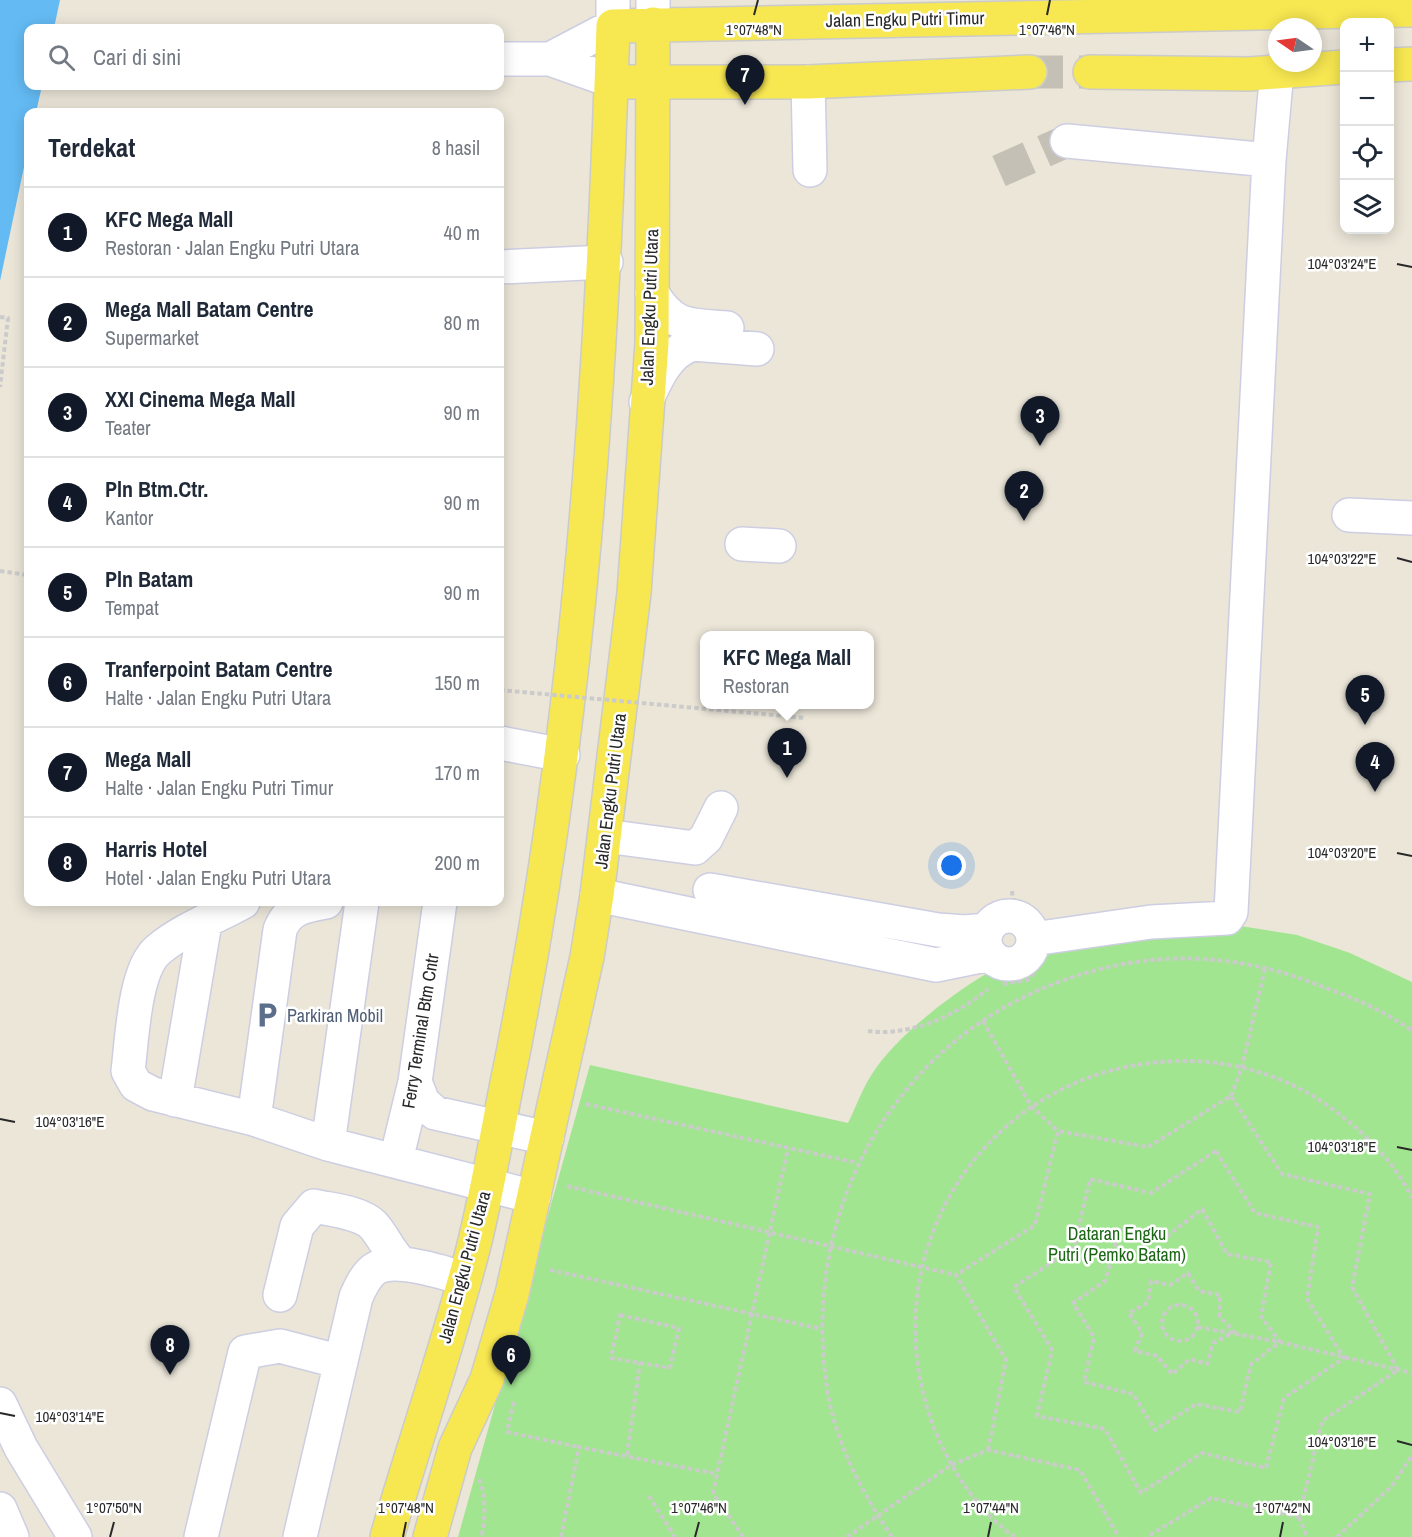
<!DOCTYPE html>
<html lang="id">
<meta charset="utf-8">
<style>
body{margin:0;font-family:"Archivo Narrow",sans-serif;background:#f6f6f7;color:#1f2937}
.controls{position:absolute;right:18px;top:18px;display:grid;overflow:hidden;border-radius:12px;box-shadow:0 3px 15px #0003}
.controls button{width:54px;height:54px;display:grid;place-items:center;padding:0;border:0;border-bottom:2px solid #e0e1e3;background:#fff;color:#1f2937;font:30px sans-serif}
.compass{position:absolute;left:1268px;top:18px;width:54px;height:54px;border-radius:50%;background:#fff;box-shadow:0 3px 15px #0003;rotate:283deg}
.you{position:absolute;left:952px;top:866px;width:21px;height:21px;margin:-15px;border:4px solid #fff;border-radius:50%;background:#1a73e8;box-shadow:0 0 0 9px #1a73e833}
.badge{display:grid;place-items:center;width:39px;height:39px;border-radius:50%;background:#111827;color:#fff;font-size:20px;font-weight:700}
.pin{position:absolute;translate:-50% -50px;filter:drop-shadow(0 2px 3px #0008)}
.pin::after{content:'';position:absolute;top:32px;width:21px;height:18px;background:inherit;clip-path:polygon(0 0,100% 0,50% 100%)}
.popup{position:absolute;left:700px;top:631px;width:174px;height:78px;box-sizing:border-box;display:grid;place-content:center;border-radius:12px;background:#fff;filter:drop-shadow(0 2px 4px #0005);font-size:20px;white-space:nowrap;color:#747a83}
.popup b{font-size:22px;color:#1f2937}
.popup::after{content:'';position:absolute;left:50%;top:100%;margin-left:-12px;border:12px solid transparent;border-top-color:#fff}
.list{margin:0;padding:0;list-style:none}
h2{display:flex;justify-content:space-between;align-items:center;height:78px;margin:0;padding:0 24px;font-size:26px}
h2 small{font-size:20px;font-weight:400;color:#747a83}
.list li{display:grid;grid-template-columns:39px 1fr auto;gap:18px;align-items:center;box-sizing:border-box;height:90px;padding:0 24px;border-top:2px solid #e0e1e3}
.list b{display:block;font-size:22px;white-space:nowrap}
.list p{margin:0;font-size:20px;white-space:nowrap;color:#747a83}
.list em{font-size:20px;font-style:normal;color:#747a83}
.icon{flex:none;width:33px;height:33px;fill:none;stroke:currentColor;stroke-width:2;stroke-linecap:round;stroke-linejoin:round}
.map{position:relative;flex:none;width:1412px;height:1537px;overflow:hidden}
.search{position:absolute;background:#fff;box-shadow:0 3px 15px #0003;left:24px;top:24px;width:480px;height:66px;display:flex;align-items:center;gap:15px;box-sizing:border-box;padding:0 21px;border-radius:12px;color:#747a83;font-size:22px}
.panel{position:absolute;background:#fff;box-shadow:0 3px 15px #0003;left:24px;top:108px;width:480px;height:798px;border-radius:12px}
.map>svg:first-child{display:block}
</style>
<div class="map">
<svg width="1412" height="1537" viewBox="0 0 1412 1537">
<rect width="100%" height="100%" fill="#ebe6d8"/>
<path fill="#a2e591" d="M1209,921L1297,935L1350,953L1412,982V1537H458L590,1065L848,1123C856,1107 862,1089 872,1074C899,1030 992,960 1042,949C1096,936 1154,930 1209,921Z"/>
<path fill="#64bbf4" d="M0,0H60L54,28H28V86H42L36,112H28V148L0,281Z"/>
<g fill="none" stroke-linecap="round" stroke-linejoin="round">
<path stroke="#c4c0b5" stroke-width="33" stroke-dasharray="33 16" stroke-linecap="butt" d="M999,171L1067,141"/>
<path stroke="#c4c0b5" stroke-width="33" stroke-dasharray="33 16" stroke-linecap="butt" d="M1030,72H1090"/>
<defs>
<path id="minor" d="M653,24V0
M500,59H550L612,81
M550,59L613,26V0
M808,82L810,170
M1067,141L1269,160
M500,267L606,262
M652,293C673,328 689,325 727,328
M646,402C656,379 667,352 693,344L757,349
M1349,515L1412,518
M742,544L779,546
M500,743L563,755
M605,836L695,848L706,838L721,808
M710,890L938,930L965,932L987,930
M597,895L936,965L990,954
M243,902C216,917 181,930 158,950C134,970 132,1041 128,1071L136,1085L153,1094L254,1119L328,1144L534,1197
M985 940a24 24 0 1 1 48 0a24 24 0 1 1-48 0Z
M1033,939L1151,922L1227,918L1231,912L1269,160L1277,70
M415,1082L423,1102L435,1113L547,1138
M175,1100L205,923
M254,1119L280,930C288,908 305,906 326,902
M328,1144L362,902
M396,1160L415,1082L440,902
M280,1295L297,1226L314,1206C331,1210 360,1212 373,1225C384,1237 389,1252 401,1263
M0,1404L21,1448L75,1537
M0,1509L12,1537
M201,1537L245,1352L280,1346L341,1362
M300,1537L356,1297C360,1288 364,1279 371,1272C390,1253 441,1273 464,1278"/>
<path id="major" d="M1390,65L1412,64
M1090,72L1249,74L1344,67
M630,82H808L1030,72
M387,1537C415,1441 448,1346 473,1249C487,1194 496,1138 507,1083C579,734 602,381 613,26L1412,10
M430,1537L455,1448L487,1379L512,1294L587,957L597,895L634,593L652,343L653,24"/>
</defs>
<use href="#minor" stroke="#cdcee2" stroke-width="36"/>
<use href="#major" stroke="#cbcbcb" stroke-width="36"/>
<path stroke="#cbcbcb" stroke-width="4" stroke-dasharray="4.5 3" stroke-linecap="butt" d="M0,317L8,318L0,387
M0,571L28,575
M1012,891L1013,900L1030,906
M1003,984L1028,980L1036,971
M983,1021L1031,1106L1058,1131
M868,1031C910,1037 957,1015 988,989
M1231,1096L1242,1067L1265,968
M586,1104L858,1163
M1216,1151L1255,1213L1318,1227L1307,1299L1344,1358L1284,1398L1266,1468L1202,1453L1141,1493L1105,1429L1037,1416L1052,1350L1014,1287L1074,1248L1090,1179L1151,1193Z
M567,1186L956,1275
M1202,1209L1227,1254L1271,1262L1261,1317L1280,1342L1251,1364L1240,1412L1196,1404L1155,1430L1133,1394L1084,1382L1094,1337L1073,1303L1105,1281L1120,1228L1166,1237Z
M550,1270L822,1329
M1188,1273L1199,1291L1220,1295V1317L1234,1332L1213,1343L1207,1364L1190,1359L1172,1374L1157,1356L1135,1351L1142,1333L1129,1313L1148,1302L1151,1281L1170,1285Z
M1162 1323a18 18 0 1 1 36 0a18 18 0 1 1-36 0Z
M620,1315L679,1328L670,1368L611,1358Z
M1198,1327L1280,1342L1412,1373
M514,1402L507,1432L579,1447
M988,1450L1006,1360L956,1275L1035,1225L1058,1131L1148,1147L1231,1096L1282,1174L1370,1194L1352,1287L1398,1370L1322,1421L1299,1517L1211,1498L1147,1537
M627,1455L640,1363
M479,1479C486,1494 486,1521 481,1537
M649,1496L675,1537
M1299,1517L1307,1537
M561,1537L579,1447L717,1474
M743,1537L713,1493L788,1148
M847,1537L951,1465L988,1450L1080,1470L1119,1537
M892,1537C863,1494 837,1446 828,1394C796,1204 903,1022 1093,971C1168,950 1246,956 1318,985C1351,997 1384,1010 1412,1031
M1015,1537C970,1506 937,1448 924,1397C881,1226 1003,1064 1179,1061C1235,1060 1290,1077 1334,1110C1365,1133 1395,1163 1412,1198
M1337,1537L1392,1486L1412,1455"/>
<use href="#minor" stroke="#fff" stroke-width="33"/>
<use href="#major" stroke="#f7e751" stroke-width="33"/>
<path stroke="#cbcbcb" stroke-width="4" stroke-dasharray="4.5 3" stroke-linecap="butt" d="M500,690L805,718"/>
</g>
<path fill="none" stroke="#282828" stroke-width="2" d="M754,15L758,0M1047,15L1050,0M1397,264L1412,267M1397,558L1412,562M1397,853L1412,856M0,1119L15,1122M1397,1147L1412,1150M0,1413L15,1416M1397,1441L1412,1445M110,1537L114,1522M403,1537L406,1522M695,1537L699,1522M988,1537L991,1522M1280,1537L1283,1522"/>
<defs>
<symbol id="parking-bare" viewBox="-9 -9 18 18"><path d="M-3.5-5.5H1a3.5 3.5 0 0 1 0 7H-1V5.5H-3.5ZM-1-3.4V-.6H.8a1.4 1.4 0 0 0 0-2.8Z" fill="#5c6f8a" stroke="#fff" stroke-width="2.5" paint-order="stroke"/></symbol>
</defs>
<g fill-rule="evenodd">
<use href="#parking-bare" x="248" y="996" width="38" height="38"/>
</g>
<g text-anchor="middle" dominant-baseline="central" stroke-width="5" stroke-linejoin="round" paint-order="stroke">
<g font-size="18" fill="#282828" stroke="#fff">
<text transform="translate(905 19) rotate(-1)">Jalan Engku Putri Timur</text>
<text transform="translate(649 307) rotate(-88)">Jalan Engku Putri Utara</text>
<text transform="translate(610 791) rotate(-83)">Jalan Engku Putri Utara</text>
<text transform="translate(420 1031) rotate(-81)">Ferry Terminal Btm Cntr</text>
<text transform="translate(464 1267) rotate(-75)">Jalan Engku Putri Utara</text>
</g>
<g font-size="18" fill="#4e5e75" stroke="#fff" text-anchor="start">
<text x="287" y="1015">Parkiran Mobil</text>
</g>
<g font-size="18" fill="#1b6715" stroke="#fff">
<text x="1117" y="1233">Dataran Engku<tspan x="1117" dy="21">Putri (Pemko Batam)</tspan></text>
</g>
</g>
<g font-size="15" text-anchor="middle" fill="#282828" stroke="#fff" stroke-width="5" stroke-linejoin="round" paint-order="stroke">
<text x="754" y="35">1°07'48"N</text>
<text x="1047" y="35">1°07'46"N</text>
<text x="1342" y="269">104°03'24"E</text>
<text x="1342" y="564">104°03'22"E</text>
<text x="1342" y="858">104°03'20"E</text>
<text x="70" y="1127">104°03'16"E</text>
<text x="1342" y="1152">104°03'18"E</text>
<text x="70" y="1422">104°03'14"E</text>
<text x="1342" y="1447">104°03'16"E</text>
<text x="114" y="1513">1°07'50"N</text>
<text x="406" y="1513">1°07'48"N</text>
<text x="699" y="1513">1°07'46"N</text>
<text x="991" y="1513">1°07'44"N</text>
<text x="1283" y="1513">1°07'42"N</text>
</g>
</svg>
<div class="controls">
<button>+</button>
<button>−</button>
<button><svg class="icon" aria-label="locate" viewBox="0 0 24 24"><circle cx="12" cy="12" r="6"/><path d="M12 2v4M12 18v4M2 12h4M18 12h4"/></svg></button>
<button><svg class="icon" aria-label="layers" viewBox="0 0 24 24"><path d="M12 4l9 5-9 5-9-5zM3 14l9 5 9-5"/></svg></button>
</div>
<svg class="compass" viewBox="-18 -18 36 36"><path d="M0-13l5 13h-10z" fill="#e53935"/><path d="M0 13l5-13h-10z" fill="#747a83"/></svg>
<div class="you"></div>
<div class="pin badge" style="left:787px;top:778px">1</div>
<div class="popup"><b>KFC Mega Mall</b>Restoran</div>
<div class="pin badge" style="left:1024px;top:521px">2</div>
<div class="pin badge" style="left:1040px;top:446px">3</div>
<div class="pin badge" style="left:1375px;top:792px">4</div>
<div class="pin badge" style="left:1365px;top:725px">5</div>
<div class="pin badge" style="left:511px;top:1385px">6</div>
<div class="pin badge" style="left:745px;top:105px">7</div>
<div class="pin badge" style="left:170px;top:1375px">8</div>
<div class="search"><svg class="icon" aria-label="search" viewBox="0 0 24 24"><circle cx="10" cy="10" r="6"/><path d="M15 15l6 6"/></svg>Cari di sini</div>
<section class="panel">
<h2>Terdekat<small>8 hasil</small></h2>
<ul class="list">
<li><span class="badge">1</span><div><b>KFC Mega Mall</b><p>Restoran · Jalan Engku Putri Utara</p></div><em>40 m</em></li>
<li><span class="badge">2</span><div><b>Mega Mall Batam Centre</b><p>Supermarket</p></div><em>80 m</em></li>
<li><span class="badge">3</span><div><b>XXI Cinema Mega Mall</b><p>Teater</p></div><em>90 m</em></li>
<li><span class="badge">4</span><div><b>Pln Btm.Ctr.</b><p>Kantor</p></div><em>90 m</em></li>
<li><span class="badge">5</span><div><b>Pln Batam</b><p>Tempat</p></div><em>90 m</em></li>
<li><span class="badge">6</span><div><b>Tranferpoint Batam Centre</b><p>Halte · Jalan Engku Putri Utara</p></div><em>150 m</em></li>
<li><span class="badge">7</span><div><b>Mega Mall</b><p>Halte · Jalan Engku Putri Timur</p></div><em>170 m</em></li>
<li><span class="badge">8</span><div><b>Harris Hotel</b><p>Hotel · Jalan Engku Putri Utara</p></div><em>200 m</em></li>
</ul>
</section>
</div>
